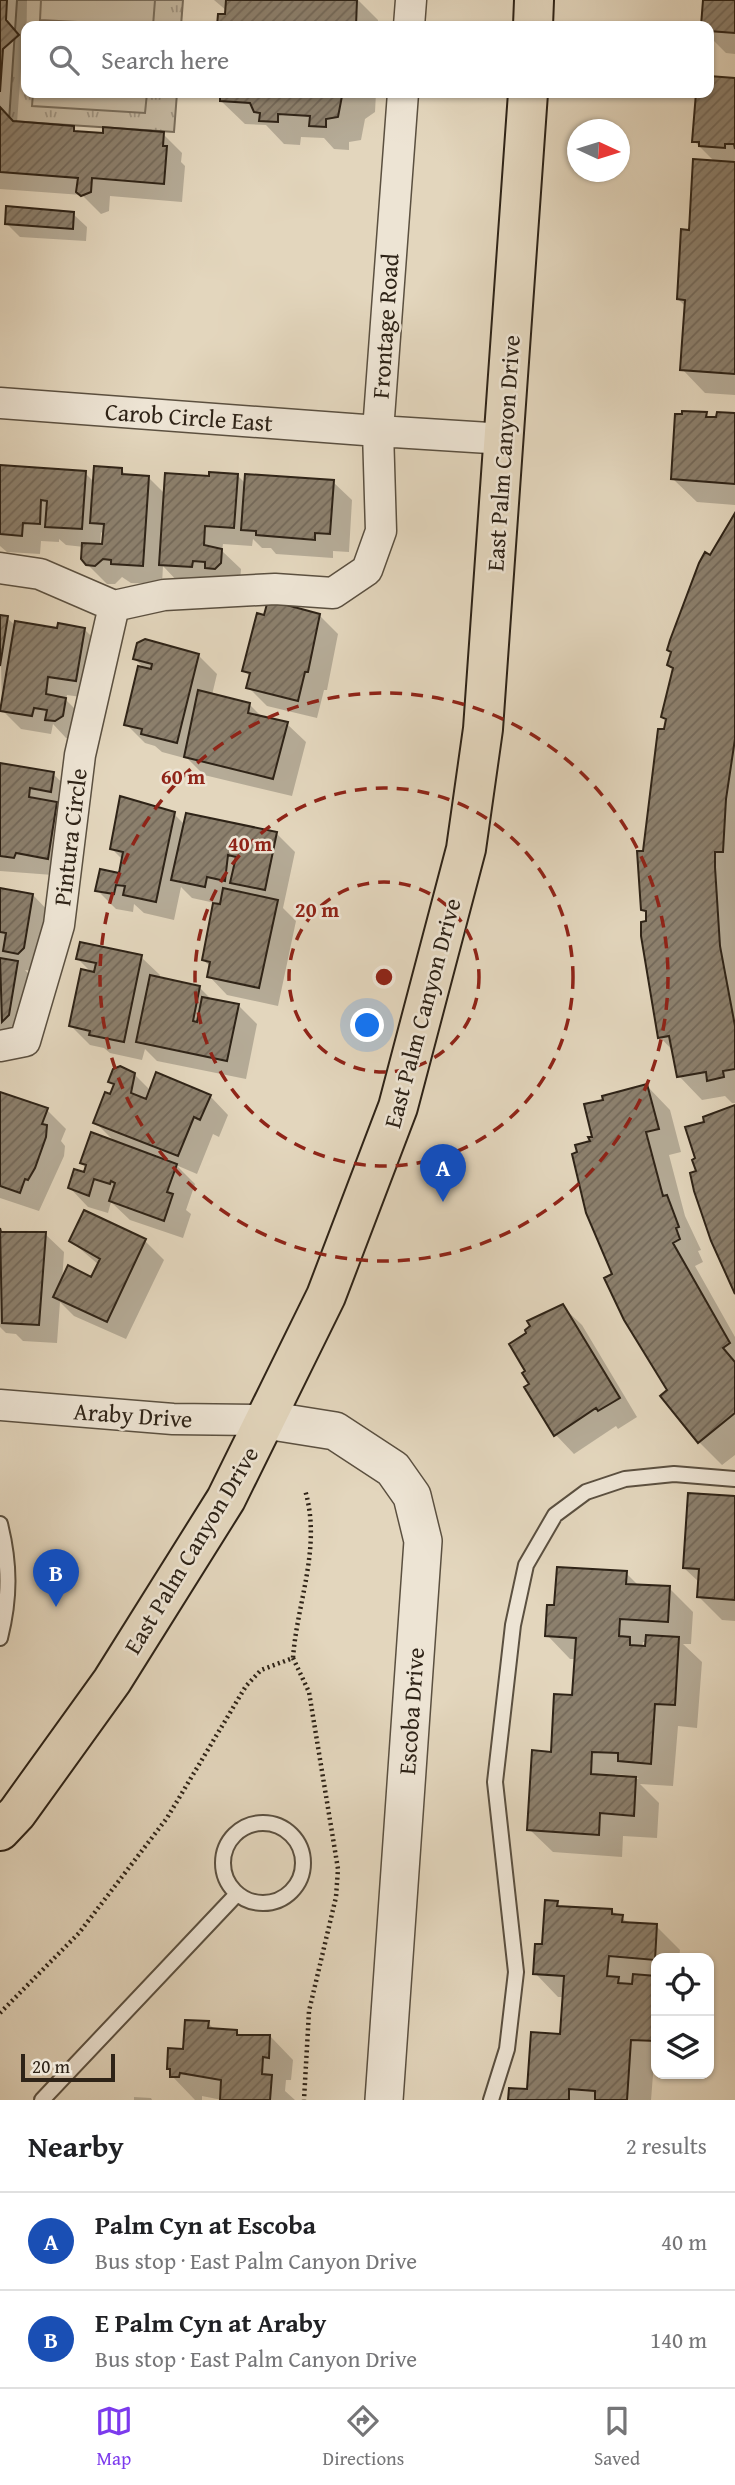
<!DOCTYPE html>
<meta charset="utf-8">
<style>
body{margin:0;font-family:"Gentium Book Plus",serif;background:#f6f6f6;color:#202124}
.controls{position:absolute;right:21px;bottom:21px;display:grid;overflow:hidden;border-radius:14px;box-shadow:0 2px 5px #0004}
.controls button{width:63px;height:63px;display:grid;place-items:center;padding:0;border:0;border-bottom:2px solid #e0e0e0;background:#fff;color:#202124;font:35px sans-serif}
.compass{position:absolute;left:567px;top:119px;width:63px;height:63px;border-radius:50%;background:#fff;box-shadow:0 2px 5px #0004;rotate:94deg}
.scale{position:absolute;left:21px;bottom:18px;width:94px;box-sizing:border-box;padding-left:7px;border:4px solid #2e2317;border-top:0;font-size:19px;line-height:24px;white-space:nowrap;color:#2e2317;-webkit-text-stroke:5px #ede4d4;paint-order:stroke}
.you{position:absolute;left:368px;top:1026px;width:24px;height:24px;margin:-18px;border:5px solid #fff;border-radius:50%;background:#1a73e8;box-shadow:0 0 0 10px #1a73e833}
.badge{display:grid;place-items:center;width:46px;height:46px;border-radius:50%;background:#7c3aed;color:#fff;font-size:23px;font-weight:700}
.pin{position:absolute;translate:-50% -58px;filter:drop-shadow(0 2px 4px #0008)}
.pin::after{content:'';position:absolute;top:37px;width:24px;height:21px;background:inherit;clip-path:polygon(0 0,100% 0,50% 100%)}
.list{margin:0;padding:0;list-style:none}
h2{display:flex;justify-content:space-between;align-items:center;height:91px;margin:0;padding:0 28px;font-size:30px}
h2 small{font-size:23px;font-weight:400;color:#757577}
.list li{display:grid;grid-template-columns:46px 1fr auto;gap:21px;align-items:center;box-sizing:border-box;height:98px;padding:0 28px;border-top:2px solid #e0e0e0}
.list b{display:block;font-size:26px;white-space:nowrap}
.list p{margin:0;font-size:23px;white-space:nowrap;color:#757577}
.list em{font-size:23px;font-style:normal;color:#757577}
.icon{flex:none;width:38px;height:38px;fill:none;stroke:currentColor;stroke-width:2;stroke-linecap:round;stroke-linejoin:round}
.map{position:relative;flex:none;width:735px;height:2100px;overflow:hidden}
.search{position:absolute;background:#fff;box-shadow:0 2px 5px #0004;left:21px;right:21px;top:21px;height:77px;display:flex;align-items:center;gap:18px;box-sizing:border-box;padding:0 24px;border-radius:14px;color:#757577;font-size:26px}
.sheet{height:287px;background:#fff}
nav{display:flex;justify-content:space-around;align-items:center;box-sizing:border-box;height:98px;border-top:2px solid #e0e0e0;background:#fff;font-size:19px;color:#757577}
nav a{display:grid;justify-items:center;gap:4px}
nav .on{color:#7c3aed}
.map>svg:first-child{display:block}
</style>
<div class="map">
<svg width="735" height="2100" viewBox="0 0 735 2100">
<defs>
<pattern id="grass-tufts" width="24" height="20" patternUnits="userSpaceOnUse" patternTransform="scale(1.75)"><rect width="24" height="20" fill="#c4b8a1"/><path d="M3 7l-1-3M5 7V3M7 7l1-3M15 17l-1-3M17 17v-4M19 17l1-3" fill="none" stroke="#a09582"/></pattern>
<pattern id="building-hatch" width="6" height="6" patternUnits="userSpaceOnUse" patternTransform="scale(1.75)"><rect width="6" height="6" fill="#8c806d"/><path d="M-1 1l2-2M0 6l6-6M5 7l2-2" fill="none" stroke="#736859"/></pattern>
</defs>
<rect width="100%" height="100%" fill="#e3d6bd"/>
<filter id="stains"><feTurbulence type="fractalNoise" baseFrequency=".00286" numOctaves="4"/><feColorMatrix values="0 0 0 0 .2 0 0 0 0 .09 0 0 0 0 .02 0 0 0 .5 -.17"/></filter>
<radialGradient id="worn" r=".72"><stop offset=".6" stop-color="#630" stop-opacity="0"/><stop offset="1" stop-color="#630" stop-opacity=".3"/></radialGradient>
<path fill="url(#grass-tufts)" stroke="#796e5c" stroke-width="2" d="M17,0H183L181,26H26V93H177L174,132L9,121Z"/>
<path fill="#c4b8a1" stroke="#796e5c" stroke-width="2" d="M41,0H155L153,26L40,20Z
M33,93H147L145,113L32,106Z"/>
<path fill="#0003" fill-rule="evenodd" d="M0,0H27L26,64L21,68L17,123L73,128L78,133L163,134L182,153L181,162L185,166L182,202L110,196L109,211L101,214L82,195L0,189Z
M214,0H358L378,20V26H219V15L226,16L227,11Z
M705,0H735V54L726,53L709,36V26H703Z
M709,78L735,80V395L705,393L682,369L686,307L678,299L690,232L716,163L694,141L697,93H709Z
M222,93H376L375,112L365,119L361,140L349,142V150L334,149L324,138L301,137L300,145L284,144L266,125L245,124L221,101Z
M73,214L87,227L86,241L20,237L7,224Z
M706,414L711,419L735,415V505L697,502L673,479Z
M0,467L85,473L95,483L121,470L128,476L148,477L165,494L211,478L237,475L246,484L333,482L352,500L349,552L333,551V558L276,554L271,548H262L253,539L252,546L223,544L222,551L241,569L240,582L179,583L163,566L162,584L131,583L122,577L115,584H107L87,564L84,547L66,545L59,539V542L41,541L40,554L7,552L0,546ZM101,532L105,536L104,546H100Z
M735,516V1103H732L725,1096L702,1100L679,1076L673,1051L660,1037L648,914L642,909L668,721L663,716L675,670L669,664L673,654L669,650L711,557Z
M319,615L338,634L327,690H324L317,718L267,706L248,687L251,677L244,671Z
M0,617L7,618L16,626L84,629L103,648L95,699L67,695L66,700L84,718L75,739L66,738L53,724L51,734L21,729L2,710Z
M198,655L217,674L212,695L249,704L263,718L287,724L306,742L292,796L204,775L188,759L162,752L155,746L145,743L126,724L146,670L135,659Z
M0,765L53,774L72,792L66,876L0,871Z
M174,814L185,825L276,833L295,852L283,908L296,921L278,1006L227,995L209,976L211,967L203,960L215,903L192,898L181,887L174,920L144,913L134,904L133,912L116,909L97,890L120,875L123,860L112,849Z
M0,890L33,895L51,914L37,972L25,970L36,981L27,1034L8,1038L0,1030Z
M141,957L160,975L159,979L199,987L212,1000L238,1005L257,1024L246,1079L157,1061L145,1049L142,1060L110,1053L104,1048L90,1045L71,1026L92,973L78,959Z
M134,1074L151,1091L210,1096L228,1115L219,1137L213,1134L197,1174L176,1165L195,1184L186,1210L191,1214L183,1238L130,1220L111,1202L108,1213L88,1207L70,1188L85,1175L87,1167L82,1162L116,1143L95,1122L115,1087L110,1081Z
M647,1086L670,1110L681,1152L669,1155L685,1216L701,1250L698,1251L703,1262L695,1266L735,1337V1455L722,1465L699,1442L669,1390L614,1275L592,1143Z
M0,1094L47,1110L66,1129L61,1141L65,1146L64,1156L39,1211L0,1198Z
M85,1212L145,1241L164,1260L126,1339L74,1316L60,1302L57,1343L23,1341L16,1334L6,1333L0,1327V1229L5,1234H45L64,1252L62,1282L92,1279L99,1265L71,1241Z
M563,1307L582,1325L637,1417L618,1429L616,1426L574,1454L556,1435L527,1387L531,1384L528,1334Z
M735,1498V1621L722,1620L699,1597L700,1583L684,1568Z
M626,1573L639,1586L669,1588L693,1612L691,1644H683L702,1662L697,1728L678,1726L673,1786L640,1784L659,1803L657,1838L623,1836L622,1857L553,1852L529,1829L574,1697L576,1659H570L547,1635L556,1607ZM643,1642H647V1648H642ZM615,1774L635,1776L639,1779L615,1778Z
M557,1903L562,1908L612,1911L630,1924L656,1926L680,1950L679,1958H656V2062H654L651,2100H510L529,2091L562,2036L564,1997H558L535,1973Z
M208,2023L215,2030L236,2032L241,2037L270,2036L293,2060L291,2080H286L285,2091L295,2100H222L202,2096V2100H195L172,2076L169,2068Z
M134,2097L151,2098L152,2100H134Z"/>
<path fill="url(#building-hatch)" stroke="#2e2317" stroke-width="2" d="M0,0H7L6,20L19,35L3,49L0,92Z
M226,0H357L356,26H217L218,14H225Z
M703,0H735V33L709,31V26H701Z
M709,76L735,78V149L734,144H725V148L699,146V142H692L696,93H709Z
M220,93H350L342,96L338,117L326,119V127L309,126L310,116L278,114V122L259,121L260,113L254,112L250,103L220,101Z
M0,107L13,121L74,126V131L103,133V127L164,132L163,146H167L164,184L92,178L91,192L81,196L76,192L78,178L0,172Z
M693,159L735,162V374L680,370L685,300L677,299L681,229L689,230Z
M6,206L74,212L73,229L5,224Z
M682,411L707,412L706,417H716L717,412L735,413V484L671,479L675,414H682Z
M0,465L86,471L82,529L45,527L47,501L41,500L40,524L23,523L22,536L0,534Z
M94,466L122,468V474L149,476L143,566L111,564V560L103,559L95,566L86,565L81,559L82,543L102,544L104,524L90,523Z
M209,472L238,474L234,528L205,526L204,545L222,549L221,563L215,569L205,568V562L193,561L192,567L159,565L165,473L209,476Z
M245,474L334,480L330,534L315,533V540L256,535V531L241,530Z
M735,513V739L726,799L723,852H715V867L720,946L735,1026V1069L723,1071L724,1077L707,1081L706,1072L677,1077L669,1036L658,1038L641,936V922L646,921V911L641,910L637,851H643L658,729H664L666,719L661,717L673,668L667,665L671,652L667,650L670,640L699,563L705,552L710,555Z
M268,600L320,614L308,672H305L298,701L246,688L250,673L242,671L257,613L264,615Z
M0,615L8,616L0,666Z
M15,621L57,628L58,623L85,628L76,681L48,677L46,694L66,698L63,716L55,721L45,720L47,710L34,708L32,716L0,711Z
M145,639L199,654L177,743L141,734L142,729L124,725L138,666L151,669L152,664L133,659L137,643Z
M198,690L250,703L248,713L288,722L273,779L184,757Z
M0,763L54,772L51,792L30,788L29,797L57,802L48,859L16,853L14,858L0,856Z
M120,796L175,812L156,902L123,895L125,886L116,885L114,894L95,891L100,869L119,873L123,852L110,849Z
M186,813L277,832L265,890L230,883L236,857L228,855L225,881L207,877L205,887L171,880Z
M0,888L33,894L24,948L18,954L3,951L6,933L0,932Z
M223,888L278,900L259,988L207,977L210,962L202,960L213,903L220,904Z
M80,942L142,955L124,1042L89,1035L90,1031L69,1026L81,969L94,972L96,963L76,959Z
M0,958L18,961L9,1015L2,1022Z
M150,975L200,986L193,1021L197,1022L202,997L239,1004L227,1061L136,1042Z
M120,1066L135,1073L131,1093L146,1099L156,1072L211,1095L200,1120L194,1117L178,1156L93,1123L105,1092L110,1094L114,1084L108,1082L113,1069Z
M647,1084L659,1129L646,1132L663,1196L667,1195L679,1227L676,1228L680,1239L673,1243L730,1343L723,1348L735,1362V1413L698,1443L660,1396L667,1390L624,1320L604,1278L612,1274L586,1213L572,1154L577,1152L575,1145L590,1141L588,1137H592L584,1104L603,1100L602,1096Z
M0,1092L48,1108L42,1124L47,1125L46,1137L35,1168L28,1180L25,1179L20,1193L0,1186Z
M735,1105V1294L711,1241L694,1191L690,1173L696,1171L692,1160L695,1158L685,1127L704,1122L703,1117Z
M91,1132L177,1164L167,1192L173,1194L164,1221L109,1201L115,1183L111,1181L110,1184L94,1179L89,1196L68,1188L74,1169L84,1172L86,1165L80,1163Z
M84,1210L146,1239L107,1322L53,1297L68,1265L91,1277L100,1259L69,1241Z
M0,1228L1,1232H46L39,1325L2,1323Z
M563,1304L620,1398L598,1411L596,1408L554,1436L524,1387L529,1384L522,1373L525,1371L509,1344L526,1333L525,1330L530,1326L527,1321Z
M688,1493L735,1496V1600L697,1597L699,1569L683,1568Z
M557,1567L627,1571L626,1584L670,1586L668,1622L620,1619L619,1636L630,1637V1645L645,1646L646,1635L679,1637L675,1705L655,1704L651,1764L618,1761V1753L592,1752L591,1774L636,1777L634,1816L600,1813L599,1835L527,1830L532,1750L551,1752L554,1694L572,1695L576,1638L545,1636L547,1605H554Z
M545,1900L558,1901L557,1906L612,1909V1914L623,1915L622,1922L657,1924L655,1960L609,1956L607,1976L619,1977L618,1983L632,1984L633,1974L656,1976V2041L631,2040L627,2100H595V2091L569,2089V2100H508L509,2088L527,2089L531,2032L560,2034L564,1976L533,1974L535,1944H542Z
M185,2020L209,2021L208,2028L237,2030V2035H270L269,2058L263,2057L262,2074L272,2075L270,2100H220L221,2080L180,2073L179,2077H170V2069H167L168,2048L183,2049Z"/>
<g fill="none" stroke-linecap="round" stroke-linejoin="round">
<defs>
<path id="service" d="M0,1524C10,1564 10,1598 0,1638
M223 1863a40 40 0 1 1 80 0a40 40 0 1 1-80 0Z
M42,2100L236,1895
M491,2100L507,2049L516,1972L495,1782L513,1625L526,1565L555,1515L586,1492L625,1479L674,1474L735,1479"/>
<path id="minor" d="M409,26L411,0
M403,93L378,431L505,439
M0,403L378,431L381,531L367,570L333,593L275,589L164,595L114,606
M0,568L40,574L114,606L80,755L59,925L25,1041L0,1046
M0,1405L173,1419L266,1420"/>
<path id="tertiary" d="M266,1420L335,1431L393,1469L412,1496L423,1541L384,2100"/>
<path id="primary" d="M533,26L534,0
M0,1831L17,1813L112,1681L226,1499L326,1296L398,1107L466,849L483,729L528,93"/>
</defs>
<use href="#service" stroke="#5b5040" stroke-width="18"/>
<use href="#minor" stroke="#5b5040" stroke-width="33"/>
<use href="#tertiary" stroke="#5b5040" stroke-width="40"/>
<use href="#primary" stroke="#2e2317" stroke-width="42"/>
<path stroke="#2e2317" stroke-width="4.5" stroke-dasharray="2 3.5" stroke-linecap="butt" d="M293,1658L309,1692L338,1869L336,1897L309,2011L304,2100
M0,2013L79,1933L167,1818L246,1686L261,1670L293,1658C297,1602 322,1547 305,1490"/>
<use href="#service" stroke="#ede4d4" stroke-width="14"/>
<use href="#minor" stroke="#ede4d4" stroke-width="30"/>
<use href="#tertiary" stroke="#ede4d4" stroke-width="37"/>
<use href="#primary" stroke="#e3d6bd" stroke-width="38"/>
</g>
<g fill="none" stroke="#8f2418" stroke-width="3.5" stroke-dasharray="12 9">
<circle cx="384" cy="977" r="95"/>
<circle cx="384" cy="977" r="189"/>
<circle cx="384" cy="977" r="284"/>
</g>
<g text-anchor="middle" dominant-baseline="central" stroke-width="5" stroke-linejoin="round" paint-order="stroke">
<g font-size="24" fill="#2e2317" stroke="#ede4d4">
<text transform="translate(385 326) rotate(-86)">Frontage Road</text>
<text transform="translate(189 417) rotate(4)">Carob Circle East</text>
<text transform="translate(503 453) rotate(-86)">East Palm Canyon Drive</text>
<text transform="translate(70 837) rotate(-83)">Pintura Circle</text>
<text transform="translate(422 1013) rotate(-75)">East Palm Canyon Drive</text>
<text transform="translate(133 1415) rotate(4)">Araby Drive</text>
<text transform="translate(191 1550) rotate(-59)">East Palm Canyon Drive</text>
<text transform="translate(411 1711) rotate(-86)">Escoba Drive</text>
</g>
</g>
<circle cx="384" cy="977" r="10" fill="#8f2418" stroke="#ede4d4" stroke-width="3.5"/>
<g font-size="21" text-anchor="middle" font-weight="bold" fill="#8f2418" stroke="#ede4d4" stroke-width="5" stroke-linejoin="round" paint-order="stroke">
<text x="183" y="784">60 m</text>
<text x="250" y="851">40 m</text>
<text x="317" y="917">20 m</text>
</g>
<rect width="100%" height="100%" filter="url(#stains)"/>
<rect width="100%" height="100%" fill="url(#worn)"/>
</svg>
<div class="controls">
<button><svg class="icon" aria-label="locate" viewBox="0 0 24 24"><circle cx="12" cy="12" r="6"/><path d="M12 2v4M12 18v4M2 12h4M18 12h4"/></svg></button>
<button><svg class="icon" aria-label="layers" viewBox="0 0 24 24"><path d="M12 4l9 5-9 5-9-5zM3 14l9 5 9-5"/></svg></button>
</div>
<svg class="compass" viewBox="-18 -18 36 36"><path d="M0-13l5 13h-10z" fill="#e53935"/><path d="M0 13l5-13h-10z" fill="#757577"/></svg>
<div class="scale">20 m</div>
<div class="you"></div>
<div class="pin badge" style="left:443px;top:1202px;background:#1a4fb4">A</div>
<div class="pin badge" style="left:56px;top:1607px;background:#1a4fb4">B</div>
<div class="search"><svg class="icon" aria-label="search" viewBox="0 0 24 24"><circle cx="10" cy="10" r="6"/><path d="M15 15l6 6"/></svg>Search here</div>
</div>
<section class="sheet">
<h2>Nearby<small>2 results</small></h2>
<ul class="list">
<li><span class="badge" style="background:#1a4fb4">A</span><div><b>Palm Cyn at Escoba</b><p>Bus stop · East Palm Canyon Drive</p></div><em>40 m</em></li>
<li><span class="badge" style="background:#1a4fb4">B</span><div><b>E Palm Cyn at Araby</b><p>Bus stop · East Palm Canyon Drive</p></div><em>140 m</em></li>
</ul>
</section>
<nav>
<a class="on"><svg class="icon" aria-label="map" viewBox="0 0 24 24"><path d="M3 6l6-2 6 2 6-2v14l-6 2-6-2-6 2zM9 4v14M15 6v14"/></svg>Map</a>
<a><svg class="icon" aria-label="directions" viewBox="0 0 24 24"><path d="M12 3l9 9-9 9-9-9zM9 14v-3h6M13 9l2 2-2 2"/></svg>Directions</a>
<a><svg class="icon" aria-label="saved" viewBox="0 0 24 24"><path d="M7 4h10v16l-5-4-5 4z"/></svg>Saved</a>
</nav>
